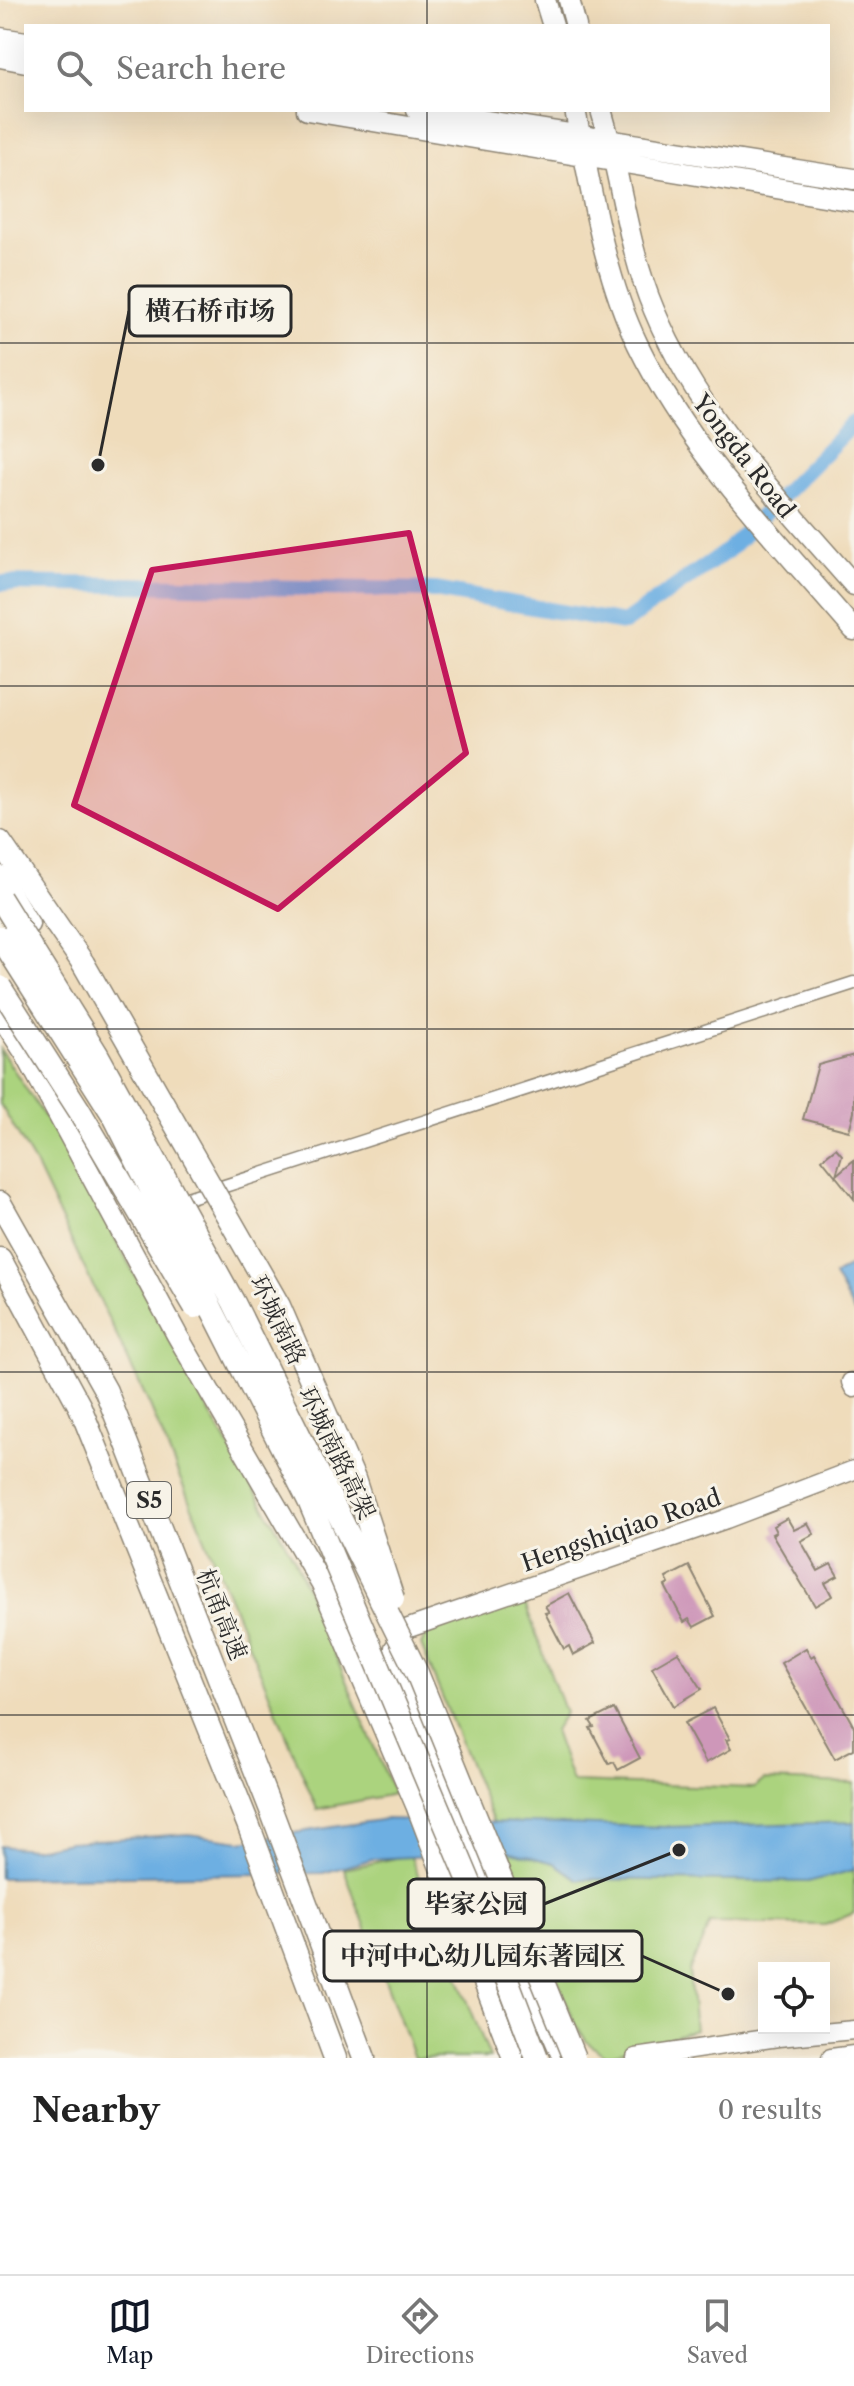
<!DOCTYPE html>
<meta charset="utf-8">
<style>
body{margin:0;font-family:"Libre Caslon Text","Noto Serif SC",serif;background:#f6f6f6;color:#222}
.controls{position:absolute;right:24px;bottom:24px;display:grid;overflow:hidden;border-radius:0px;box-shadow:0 8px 32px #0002}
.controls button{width:72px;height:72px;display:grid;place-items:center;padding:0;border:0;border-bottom:2px solid #e0e0e0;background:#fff;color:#222;font:40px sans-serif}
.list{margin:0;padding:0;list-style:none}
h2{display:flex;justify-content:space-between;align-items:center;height:104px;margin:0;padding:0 32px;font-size:34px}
h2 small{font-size:26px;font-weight:400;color:#767676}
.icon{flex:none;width:44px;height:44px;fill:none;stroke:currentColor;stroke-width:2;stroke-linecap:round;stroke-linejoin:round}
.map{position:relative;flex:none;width:854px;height:2058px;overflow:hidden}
.search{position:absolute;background:#fff;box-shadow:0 8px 32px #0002;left:24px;right:24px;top:24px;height:88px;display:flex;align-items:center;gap:20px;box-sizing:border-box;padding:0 28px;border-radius:0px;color:#767676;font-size:30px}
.sheet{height:216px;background:#fff}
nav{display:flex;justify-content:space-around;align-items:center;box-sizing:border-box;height:112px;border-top:2px solid #e0e0e0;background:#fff;font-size:22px;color:#767676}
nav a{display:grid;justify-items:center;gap:4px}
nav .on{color:#111827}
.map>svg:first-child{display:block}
</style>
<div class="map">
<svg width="854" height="2058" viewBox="0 0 854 2058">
<rect width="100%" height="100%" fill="#f7f3e8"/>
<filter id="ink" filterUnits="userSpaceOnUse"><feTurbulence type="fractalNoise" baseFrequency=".0125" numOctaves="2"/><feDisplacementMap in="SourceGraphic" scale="16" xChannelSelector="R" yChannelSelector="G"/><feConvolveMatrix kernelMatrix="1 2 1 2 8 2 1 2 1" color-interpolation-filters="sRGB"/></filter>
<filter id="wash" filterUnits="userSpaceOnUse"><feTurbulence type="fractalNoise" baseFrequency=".006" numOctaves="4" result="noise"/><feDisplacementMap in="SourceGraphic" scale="32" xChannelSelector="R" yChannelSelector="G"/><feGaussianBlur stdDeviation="1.8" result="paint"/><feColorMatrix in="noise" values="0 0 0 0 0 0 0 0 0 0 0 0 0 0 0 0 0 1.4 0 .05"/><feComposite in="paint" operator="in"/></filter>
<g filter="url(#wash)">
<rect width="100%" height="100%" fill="#efdcbb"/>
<path fill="#abd37e" stroke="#6b7f54" stroke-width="2" d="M0,1049L71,1157L212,1417L294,1558L394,1794L317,1809L150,1406L33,1160L0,1104Z
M523,1598L565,1713L554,1731L572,1782L754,1788L764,1780L854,1783V1913L825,1925L710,1923L689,1971L695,2030L605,2056L587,2042L575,2023L421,1645L426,1634Z
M410,1855L490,2058H414L344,1869Z"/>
<path fill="#6dafe2" stroke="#4c6d86" stroke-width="2" d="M852,1264L854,1267V1312L834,1276Z
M386,1819L665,1827L854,1822V1870L808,1882L577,1879L554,1863L511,1852L372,1859L323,1873L0,1878V1846L33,1849L69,1842L188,1834L241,1841Z"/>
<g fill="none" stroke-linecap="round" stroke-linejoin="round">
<path stroke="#6dafe2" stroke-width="16" d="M0,583L435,590L624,623L727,551L854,423"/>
</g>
<g id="blocks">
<path fill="#ce97b9" d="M854,1055V1112L849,1131L803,1119L818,1065Z
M836,1148L842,1155L836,1175L854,1160V1199L822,1159Z
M787,1518L794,1530L808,1523L814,1534L801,1541L818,1571L831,1564L838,1576L825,1583L832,1596L815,1606L772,1534L776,1532L773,1526Z
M689,1566L715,1616L694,1627L689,1619L684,1622L665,1586L669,1584L666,1578Z
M569,1593L595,1643L573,1655L569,1646L564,1649L545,1613L549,1612L545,1606Z
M806,1648L811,1657L814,1655L854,1727V1749L835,1759L781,1663Z
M678,1652L702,1689L674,1706L652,1667Z
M713,1708L730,1739L726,1740L731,1749L706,1763L684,1723Z
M614,1709L640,1758L618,1770L614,1762L609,1764L590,1728L594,1727L590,1721Z"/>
</g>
</g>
<g filter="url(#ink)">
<use href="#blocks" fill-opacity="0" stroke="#8d8473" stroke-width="2"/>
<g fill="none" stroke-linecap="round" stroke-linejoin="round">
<defs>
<path id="street" d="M175,1202L854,983"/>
<path id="secondary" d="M851,1382L854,1388
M403,1630L726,1519L854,1470
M636,2058L778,2037L854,2030
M831,2058L854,2055"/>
<path id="primary" d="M545,0L553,26
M569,0L576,26
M0,38L26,42
M0,57L26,62
M307,110L854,201
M417,110L854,179
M575,110C591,187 603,273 638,345C691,453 776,539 854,630
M601,110C621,175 627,247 654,310C699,418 779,499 854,585
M0,876L29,924
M0,1015L25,1053L177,1335L322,1585L416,1805L513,2058
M395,1648L457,1814L563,2058"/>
<path id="highway" d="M0,842L83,963
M0,1203L106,1391L271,1810L364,2058
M0,1259L80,1407L248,1824L335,2058"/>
</defs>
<use href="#street" stroke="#8d8473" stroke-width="15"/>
<use href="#secondary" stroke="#8d8473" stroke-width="21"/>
<use href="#primary" stroke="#8d8473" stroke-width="23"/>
<use href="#highway" stroke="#8d8473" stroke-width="25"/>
<use href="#street" stroke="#fff" stroke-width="12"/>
<use href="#secondary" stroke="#fff" stroke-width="18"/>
<use href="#primary" stroke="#fff" stroke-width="20"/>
<use href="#highway" stroke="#fff" stroke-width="22"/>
<defs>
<path id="highway-bridge" d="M0,898L97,1054L234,1303L417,1673L574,2058
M0,937L114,1116L309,1501L475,1895L537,2058
M83,963L279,1306L354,1479L393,1599
M0,987L79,1110L195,1307"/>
</defs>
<use href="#highway-bridge" stroke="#8d8473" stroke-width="25" stroke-linecap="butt"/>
<use href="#highway-bridge" stroke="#fff" stroke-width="22"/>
</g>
</g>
<path fill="#c2185b" fill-opacity="0.2" stroke="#c2185b" stroke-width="6" stroke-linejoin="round" d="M409,533L466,753L278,909L74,805L152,570Z"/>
<path fill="none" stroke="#2b2b2b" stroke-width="2" stroke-opacity="0.55" d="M427,0V26M427,110V2058M0,343H854M0,686H854M0,1029H854M0,1372H854M0,1715H854"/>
<g text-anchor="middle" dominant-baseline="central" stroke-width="6" stroke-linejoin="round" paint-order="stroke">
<rect fill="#f7f3e8" stroke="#686764" stroke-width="2" x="127" y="1482" width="44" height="36" rx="6"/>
<g font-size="22" font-weight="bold" fill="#2b2b2b">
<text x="149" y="1500">S5</text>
</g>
<g font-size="24" fill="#2b2b2b" stroke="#f7f3e8">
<text transform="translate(744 456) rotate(52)">Yongda Road</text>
<text transform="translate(278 1320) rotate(64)">环城南路</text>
<text transform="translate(337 1453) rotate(64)">环城南路高架</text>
<text transform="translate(621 1530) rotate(-19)">Hengshiqiao Road</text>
<text transform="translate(222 1614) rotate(68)">杭甬高速</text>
</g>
</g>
<path fill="none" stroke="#2b2b2b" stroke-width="3" d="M98 465L129 311M679 1850L544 1904M728 1994L642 1956"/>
<g fill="#2b2b2b" stroke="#f7f3e8" stroke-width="3">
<circle cx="98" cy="465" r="8"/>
<circle cx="679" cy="1850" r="8"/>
<circle cx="728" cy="1994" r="8"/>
</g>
<g fill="#f7f3e8" stroke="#2b2b2b" stroke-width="3">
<rect x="129" y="286" width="162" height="50" rx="8"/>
<rect x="408" y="1879" width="136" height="50" rx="8"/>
<rect x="324" y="1931" width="318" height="50" rx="8"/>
</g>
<g font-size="26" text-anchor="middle" font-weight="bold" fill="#2b2b2b">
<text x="210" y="320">横石桥市场</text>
<text x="476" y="1913">毕家公园</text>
<text x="483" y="1965">中河中心幼儿园东著园区</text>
</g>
</svg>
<div class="controls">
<button><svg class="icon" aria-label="locate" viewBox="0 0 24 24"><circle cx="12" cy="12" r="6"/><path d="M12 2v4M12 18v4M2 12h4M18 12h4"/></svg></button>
</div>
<div class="search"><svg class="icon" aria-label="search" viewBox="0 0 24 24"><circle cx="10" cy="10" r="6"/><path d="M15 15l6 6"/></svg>Search here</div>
</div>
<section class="sheet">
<h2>Nearby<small>0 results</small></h2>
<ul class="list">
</ul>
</section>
<nav>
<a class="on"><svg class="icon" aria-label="map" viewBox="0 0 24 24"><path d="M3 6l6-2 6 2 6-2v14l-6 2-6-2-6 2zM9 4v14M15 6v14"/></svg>Map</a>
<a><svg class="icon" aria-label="directions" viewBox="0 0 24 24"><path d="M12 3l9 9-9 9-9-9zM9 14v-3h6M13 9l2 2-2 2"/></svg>Directions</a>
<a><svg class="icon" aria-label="saved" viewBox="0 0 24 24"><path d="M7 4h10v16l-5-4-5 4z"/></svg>Saved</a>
</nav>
